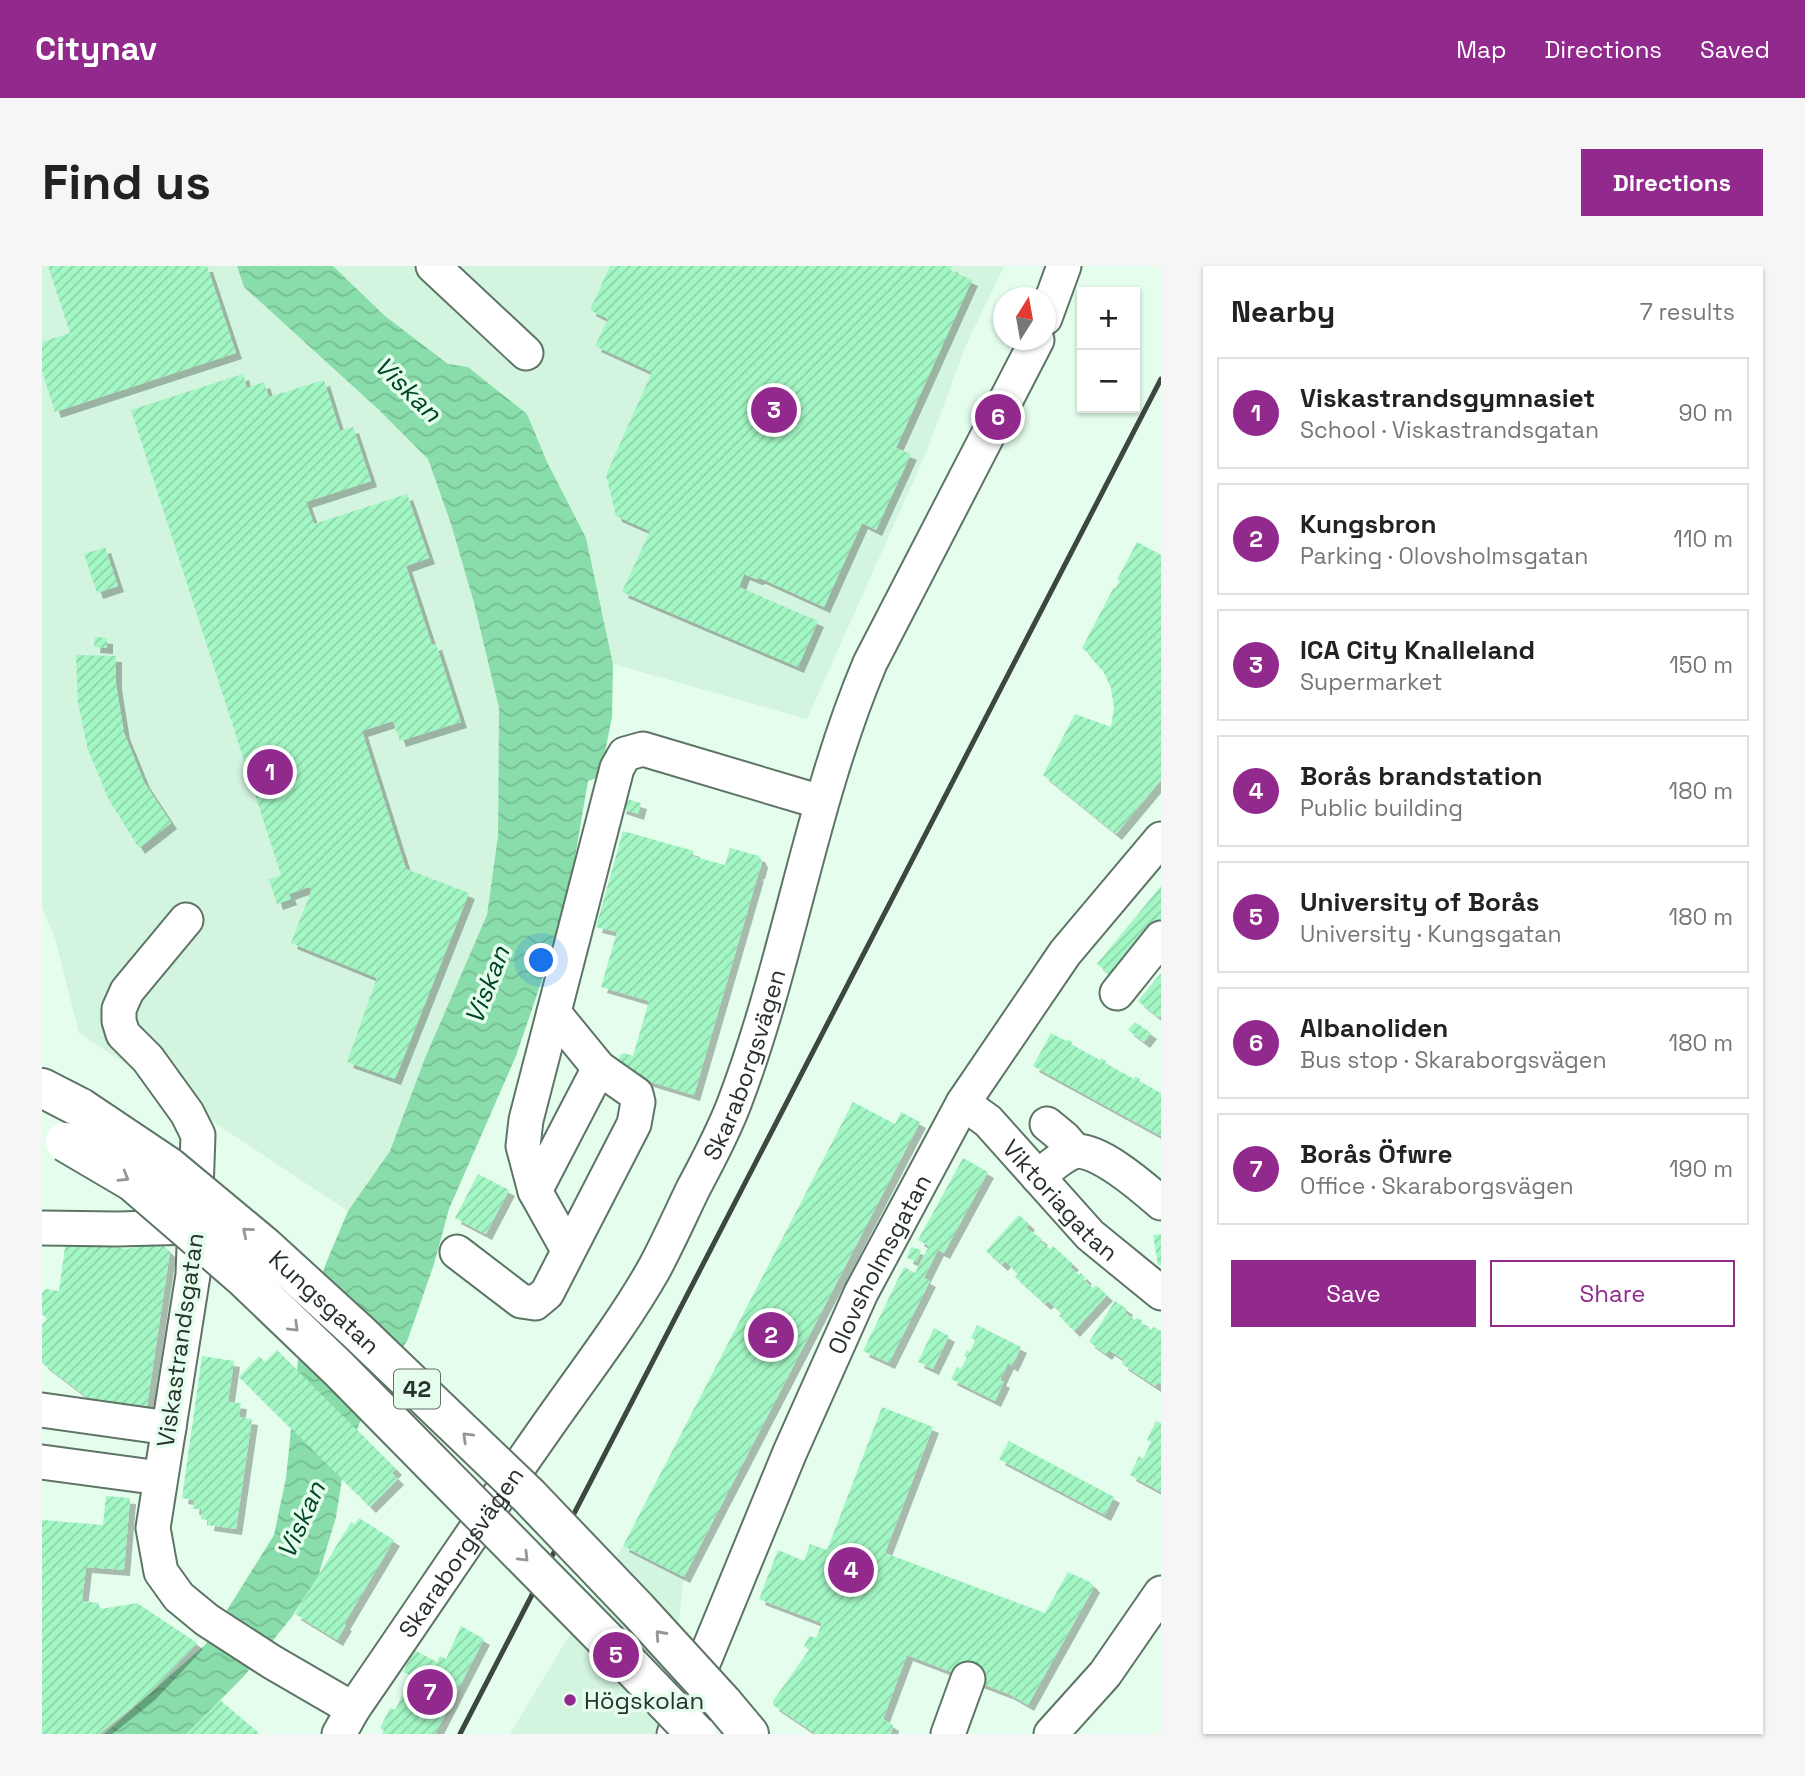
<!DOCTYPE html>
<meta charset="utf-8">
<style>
body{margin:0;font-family:"Space Grotesk",sans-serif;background:#f6f6f6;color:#222}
.controls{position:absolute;right:21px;top:21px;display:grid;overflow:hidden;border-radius:0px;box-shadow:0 2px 5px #0004}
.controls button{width:63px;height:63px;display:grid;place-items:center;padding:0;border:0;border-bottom:2px solid #e0e0e0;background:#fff;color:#222;font:35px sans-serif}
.compass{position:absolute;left:951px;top:21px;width:63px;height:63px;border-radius:50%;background:#fff;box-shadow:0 2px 5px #0004;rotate:11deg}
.you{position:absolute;left:500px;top:695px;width:24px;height:24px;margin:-18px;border:5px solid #fff;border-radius:50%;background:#1a73e8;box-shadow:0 0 0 10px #1a73e833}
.badge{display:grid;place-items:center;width:46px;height:46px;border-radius:50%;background:#922a8e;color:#fff;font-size:23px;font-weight:700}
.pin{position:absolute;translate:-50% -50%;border:4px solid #fff;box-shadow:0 2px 7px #0006}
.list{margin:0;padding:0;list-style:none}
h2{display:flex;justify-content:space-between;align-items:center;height:91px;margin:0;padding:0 28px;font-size:30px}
h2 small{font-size:23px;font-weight:400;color:#767676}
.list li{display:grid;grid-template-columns:46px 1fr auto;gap:21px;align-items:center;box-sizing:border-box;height:112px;margin:0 14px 14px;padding:0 14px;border:2px solid #e0e0e0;border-radius:0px}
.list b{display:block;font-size:26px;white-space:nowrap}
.list p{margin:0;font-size:23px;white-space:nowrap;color:#767676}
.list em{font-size:23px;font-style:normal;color:#767676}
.actions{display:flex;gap:14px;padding:21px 28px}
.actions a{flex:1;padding:16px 0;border:2px solid #922a8e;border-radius:0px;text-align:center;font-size:24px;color:#922a8e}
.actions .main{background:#922a8e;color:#fff}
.map{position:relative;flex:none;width:1119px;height:1468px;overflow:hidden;border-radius:0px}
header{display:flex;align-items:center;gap:42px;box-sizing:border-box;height:98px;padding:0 35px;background:#922a8e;color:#fff}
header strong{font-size:33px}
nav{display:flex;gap:38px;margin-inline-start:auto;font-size:24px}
.intro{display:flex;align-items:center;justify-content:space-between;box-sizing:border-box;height:168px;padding:0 42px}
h1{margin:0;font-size:49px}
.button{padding:18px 32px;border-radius:0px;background:#922a8e;color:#fff;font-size:24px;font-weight:700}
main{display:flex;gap:42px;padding:0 42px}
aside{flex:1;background:#fff;border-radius:0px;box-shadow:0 2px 5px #0004}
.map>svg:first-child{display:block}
</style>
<header>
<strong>Citynav</strong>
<nav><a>Map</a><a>Directions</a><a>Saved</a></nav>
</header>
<div class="intro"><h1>Find us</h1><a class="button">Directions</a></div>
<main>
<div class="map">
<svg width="1119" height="1468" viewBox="0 0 1119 1468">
<defs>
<pattern id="water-waves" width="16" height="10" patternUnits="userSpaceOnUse" patternTransform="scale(1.75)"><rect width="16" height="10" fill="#89ddaa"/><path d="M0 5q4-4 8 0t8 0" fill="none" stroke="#76be92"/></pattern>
<pattern id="building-hatch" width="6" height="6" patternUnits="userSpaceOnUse" patternTransform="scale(1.75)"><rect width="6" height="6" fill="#a3f7c4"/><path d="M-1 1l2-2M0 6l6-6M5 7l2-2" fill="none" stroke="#8cd4a9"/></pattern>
<filter id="shadow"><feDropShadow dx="6" dy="6" stdDeviation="0" flood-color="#0004"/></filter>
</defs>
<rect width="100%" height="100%" fill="#e4fded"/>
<path fill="#d3f4de" d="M0,0H195L203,21L336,143L386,192L409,258L432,337L457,442L456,570L445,650L383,792L348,885L306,945L37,767L13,672L0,641Z
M291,0H962L924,79L884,187L765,453L571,398L561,348L485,148L426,101L406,98L343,50Z
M581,1280L642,1311L624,1468H468Z"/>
<path fill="url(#water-waves)" d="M195,0H291L343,50L406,98L426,101L485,148L505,196L544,272L571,398L570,451L558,511L546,515L524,644L474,790L407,943L392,998L366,1073L318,1156L302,1200L294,1251L276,1311L249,1352L203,1409L145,1468H62L164,1378L232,1269L244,1212L257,1085L284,997L306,945L348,885L383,792L445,649L456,570L457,442L432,337L409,258L386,193L336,143L202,21Z"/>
<path fill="url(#building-hatch)" filter="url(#shadow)" d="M6,0H165L194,87L13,146L0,105V76L28,67Z
M568,0H910L908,4L930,14L854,182L869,188L834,264L820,257L782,341L718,312L714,313L702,308L697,321L776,355L756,401L580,326L608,265L574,250L564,209L610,106L553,80L566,53L548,44Z
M201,108L205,122L222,116L227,131L282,114L298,165L311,161L329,215L264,236L272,258L365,228L387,292L364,300L390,379L394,378L419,456L358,475L351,455L320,465L364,603L427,627L353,813L305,796L335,712L249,677L270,623L267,621L247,628L249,633L235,638L227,613L239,609L89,144Z
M1095,276L1119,289V514L1074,568L1001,509L1033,448L1069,461L1072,441L1069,422L1061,405L1048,391L1050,390L1040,382L1072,321L1073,323L1078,315L1075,314Z
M63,281L76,320L55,327L42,288Z
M53,371L65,372V382L52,381Z
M34,389L74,390V418L82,467L102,516L129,557L97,582L67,534L46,484L36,437Z
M581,532L599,537L596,548L578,542Z
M581,565L652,585L650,590L683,599L688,582L717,590L720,596L717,607L714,608L716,609L652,829L586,809L575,801L578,789L582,787L591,790L607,735L559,721L575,666L554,661Z
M1119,620V664L1077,716L1055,698Z
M1119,707V750L1117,752L1096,735Z
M1093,756L1109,767L1102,776L1086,764Z
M1009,767L1024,775L1025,773L1030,776L1029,778L1058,794L1059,792L1064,795L1063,797L1092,813L1093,810L1098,813L1097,815L1119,827V870L991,800Z
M811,836L853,858L859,846L878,856L642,1311L581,1280Z
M921,892L946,906L902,987L896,984L882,1012L888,1015L847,1097L821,1085L862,1001L873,1007L887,980L876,974Z
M436,908L467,924L444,968L413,952Z
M977,949L987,958L984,962L1000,973L998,975L1008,983L1011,980L1031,998L1028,1001L1037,1009L1039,1007L1044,1012L1042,1014L1051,1022L1054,1019L1065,1029L1032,1065L1017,1050L1020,1047L1006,1035L1003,1038L973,1011L976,1008L963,995L960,999L944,985Z
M1119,968V999H1116L1111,969Z
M24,974L85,983L118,976L128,986L105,1140L46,1132L0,1097V1059L5,1053L0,1048V1027L4,1023L17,1025Z
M869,981L879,984L875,996L865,992Z
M1073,1035L1085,1043L1083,1047L1093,1054L1095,1052L1101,1055L1099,1057L1109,1064L1112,1061L1119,1065V1118L1116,1116L1113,1120L1080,1098L1082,1094L1067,1084L1064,1088L1047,1076Z
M935,1059L979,1081L970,1100L966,1097L958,1114L962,1116L953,1135L909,1113L915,1101L919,1103L925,1091L922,1090L925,1084L928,1086L933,1074L929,1072Z
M892,1062L907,1070L891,1103L876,1096Z
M235,1084L354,1203L350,1207L356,1213L328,1241L197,1111L217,1090L223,1096Z
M160,1090L192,1095L186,1136L199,1137L197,1151L210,1153L194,1263L166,1259L167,1254L159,1253L160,1243H151L152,1234L140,1232Z
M840,1141L891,1161L843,1287L1003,1347L1026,1306L1048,1316L1052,1321L986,1439L967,1428L865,1389L841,1453L851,1459L849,1468H774L731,1439V1435L767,1384L762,1380L767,1370L774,1372L780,1357L717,1333L736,1284L762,1295L768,1278L785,1284Z
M1114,1155L1119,1157V1226L1088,1209L1097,1190L1101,1193L1109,1176L1105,1174Z
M967,1175L1072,1231L1063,1249L957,1193Z
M64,1230L88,1232L82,1304L44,1301L40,1335L56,1337L59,1343L95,1337L155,1377L107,1428L57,1468H0V1254L61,1259Z
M317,1252L352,1274L302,1358L304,1359L295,1374L253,1348L309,1256L313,1258Z
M419,1360L442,1373L393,1468H340L342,1465L338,1462L348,1442L353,1444L370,1410L361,1406L372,1384L395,1396L398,1390L404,1393Z
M178,1434L218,1468H144Z"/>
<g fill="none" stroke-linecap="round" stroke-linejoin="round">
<defs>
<g id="minor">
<path d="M391,0L484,87"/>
<path d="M1003,52L1022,0"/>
<path d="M144,654L85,725L77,743V755L81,768L106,793L145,847L156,869L151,1009L111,1262L119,1306L137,1331L165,1354L230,1396L311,1443"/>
<path d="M1075,727L1119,672"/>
<path id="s1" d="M921,837L946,855L1048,969L1119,1027"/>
<path d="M1005,858L1022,872L1033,885"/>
<path d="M996,911C1006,903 1018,891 1031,886C1053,879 1103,923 1119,937"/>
<path d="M493,925L557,802"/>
<path d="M0,962L75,963L154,961"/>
<path d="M526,984L493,925L481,880L484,854L575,502L583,488L601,483L779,536"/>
<path d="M415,986L479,1035L493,1037L505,1027L592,858L596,836L594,828L557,802L512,747"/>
<path d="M0,1144L127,1162"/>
<path d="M0,1196L118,1212"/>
<path id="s2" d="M297,1468L311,1443C374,1352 435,1260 499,1169C537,1114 579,1061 612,1003C626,977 638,950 651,923C666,895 681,867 692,838C747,694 768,539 828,397L995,74"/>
<path id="s3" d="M632,1468L748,1186L819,1027L921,837L1023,687L1119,573"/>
<path d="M906,1468L926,1413"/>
<path d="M1009,1468L1063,1408L1119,1327"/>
</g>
<path id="major" d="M0,822L39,842
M681,1437L707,1468"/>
</defs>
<use href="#minor" stroke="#5e7466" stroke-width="37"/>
<use href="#major" stroke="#5e7466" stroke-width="42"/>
<use href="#minor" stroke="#fff" stroke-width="33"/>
<use href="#major" stroke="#fff" stroke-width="38"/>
<path stroke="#3c4740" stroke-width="5" d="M418,1468L1119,113"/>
<defs>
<g id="major-bridge">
<path id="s4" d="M39,842L127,901L222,980L315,1065L487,1230L596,1344L681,1437"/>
<path d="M23,876L91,916L201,1011L297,1103L563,1373L654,1468"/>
</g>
</defs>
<use href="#major-bridge" stroke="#5e7466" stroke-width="42" stroke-linecap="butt"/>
<use href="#major-bridge" stroke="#fff" stroke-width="38"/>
</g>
<defs><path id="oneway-chevron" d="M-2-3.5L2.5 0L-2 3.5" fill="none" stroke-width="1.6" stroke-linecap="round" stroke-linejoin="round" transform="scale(1.75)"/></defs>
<g stroke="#949895">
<use href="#oneway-chevron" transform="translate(82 911) rotate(31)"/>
<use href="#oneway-chevron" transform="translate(205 966) rotate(-140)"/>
<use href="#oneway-chevron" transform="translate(252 1061) rotate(44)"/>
<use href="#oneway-chevron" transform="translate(425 1171) rotate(-136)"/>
<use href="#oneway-chevron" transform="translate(482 1291) rotate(45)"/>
<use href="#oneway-chevron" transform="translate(618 1369) rotate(-132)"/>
</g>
<circle fill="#922a8e" stroke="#e4fded" stroke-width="2.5" cx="528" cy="1434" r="7"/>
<g text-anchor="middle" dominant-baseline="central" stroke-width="7" stroke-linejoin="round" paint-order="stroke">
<rect fill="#e4fded" stroke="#606e65" stroke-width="2" x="352" y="1103.5" width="46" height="39" rx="5"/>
<g font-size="23" font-weight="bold" fill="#28312b">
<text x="375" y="1123">42</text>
</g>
<g font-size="24" fill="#28312b" stroke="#e4fded">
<text stroke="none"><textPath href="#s2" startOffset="786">Skaraborgsvägen</textPath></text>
<text stroke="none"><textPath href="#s1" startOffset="138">Viktoriagatan</textPath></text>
<text stroke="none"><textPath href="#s3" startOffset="513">Olovsholmsgatan</textPath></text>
<text stroke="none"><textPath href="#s4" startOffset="312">Kungsgatan</textPath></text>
<text transform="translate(138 1074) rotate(-82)">Viskastrandsgatan</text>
<text stroke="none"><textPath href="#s2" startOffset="219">Skaraborgsvägen</textPath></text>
</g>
<g font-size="24" fill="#28312b" stroke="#e4fded" text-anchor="start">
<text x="542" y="1434">Högskolan</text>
</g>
<g font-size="26" font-style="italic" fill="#004526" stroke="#e4fded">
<text transform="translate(366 123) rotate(44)">Viskan</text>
<text transform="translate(445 719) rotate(-69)">Viskan</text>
<text transform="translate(259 1254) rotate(-66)">Viskan</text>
</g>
</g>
</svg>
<div class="controls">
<button>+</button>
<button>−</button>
</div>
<svg class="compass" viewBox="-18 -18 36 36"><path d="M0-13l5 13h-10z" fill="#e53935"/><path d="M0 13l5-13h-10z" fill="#767676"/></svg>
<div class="you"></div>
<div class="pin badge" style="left:228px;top:506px">1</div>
<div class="pin badge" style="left:729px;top:1069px">2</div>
<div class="pin badge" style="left:732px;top:144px">3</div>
<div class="pin badge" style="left:809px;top:1304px">4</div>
<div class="pin badge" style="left:574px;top:1389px">5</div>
<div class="pin badge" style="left:956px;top:151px">6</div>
<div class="pin badge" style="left:388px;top:1426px">7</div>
</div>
<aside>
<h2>Nearby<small>7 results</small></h2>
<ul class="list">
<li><span class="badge">1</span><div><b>Viskastrandsgymnasiet</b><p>School · Viskastrandsgatan</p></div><em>90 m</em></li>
<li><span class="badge">2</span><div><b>Kungsbron</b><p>Parking · Olovsholmsgatan</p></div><em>110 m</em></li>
<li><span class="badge">3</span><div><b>ICA City Knalleland</b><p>Supermarket</p></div><em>150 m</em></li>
<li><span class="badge">4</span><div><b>Borås brandstation</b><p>Public building</p></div><em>180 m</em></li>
<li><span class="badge">5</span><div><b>University of Borås</b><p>University · Kungsgatan</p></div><em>180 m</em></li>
<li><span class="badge">6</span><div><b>Albanoliden</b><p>Bus stop · Skaraborgsvägen</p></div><em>180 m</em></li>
<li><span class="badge">7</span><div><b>Borås Öfwre</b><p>Office · Skaraborgsvägen</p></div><em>190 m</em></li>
</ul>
<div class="actions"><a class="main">Save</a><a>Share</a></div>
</aside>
</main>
